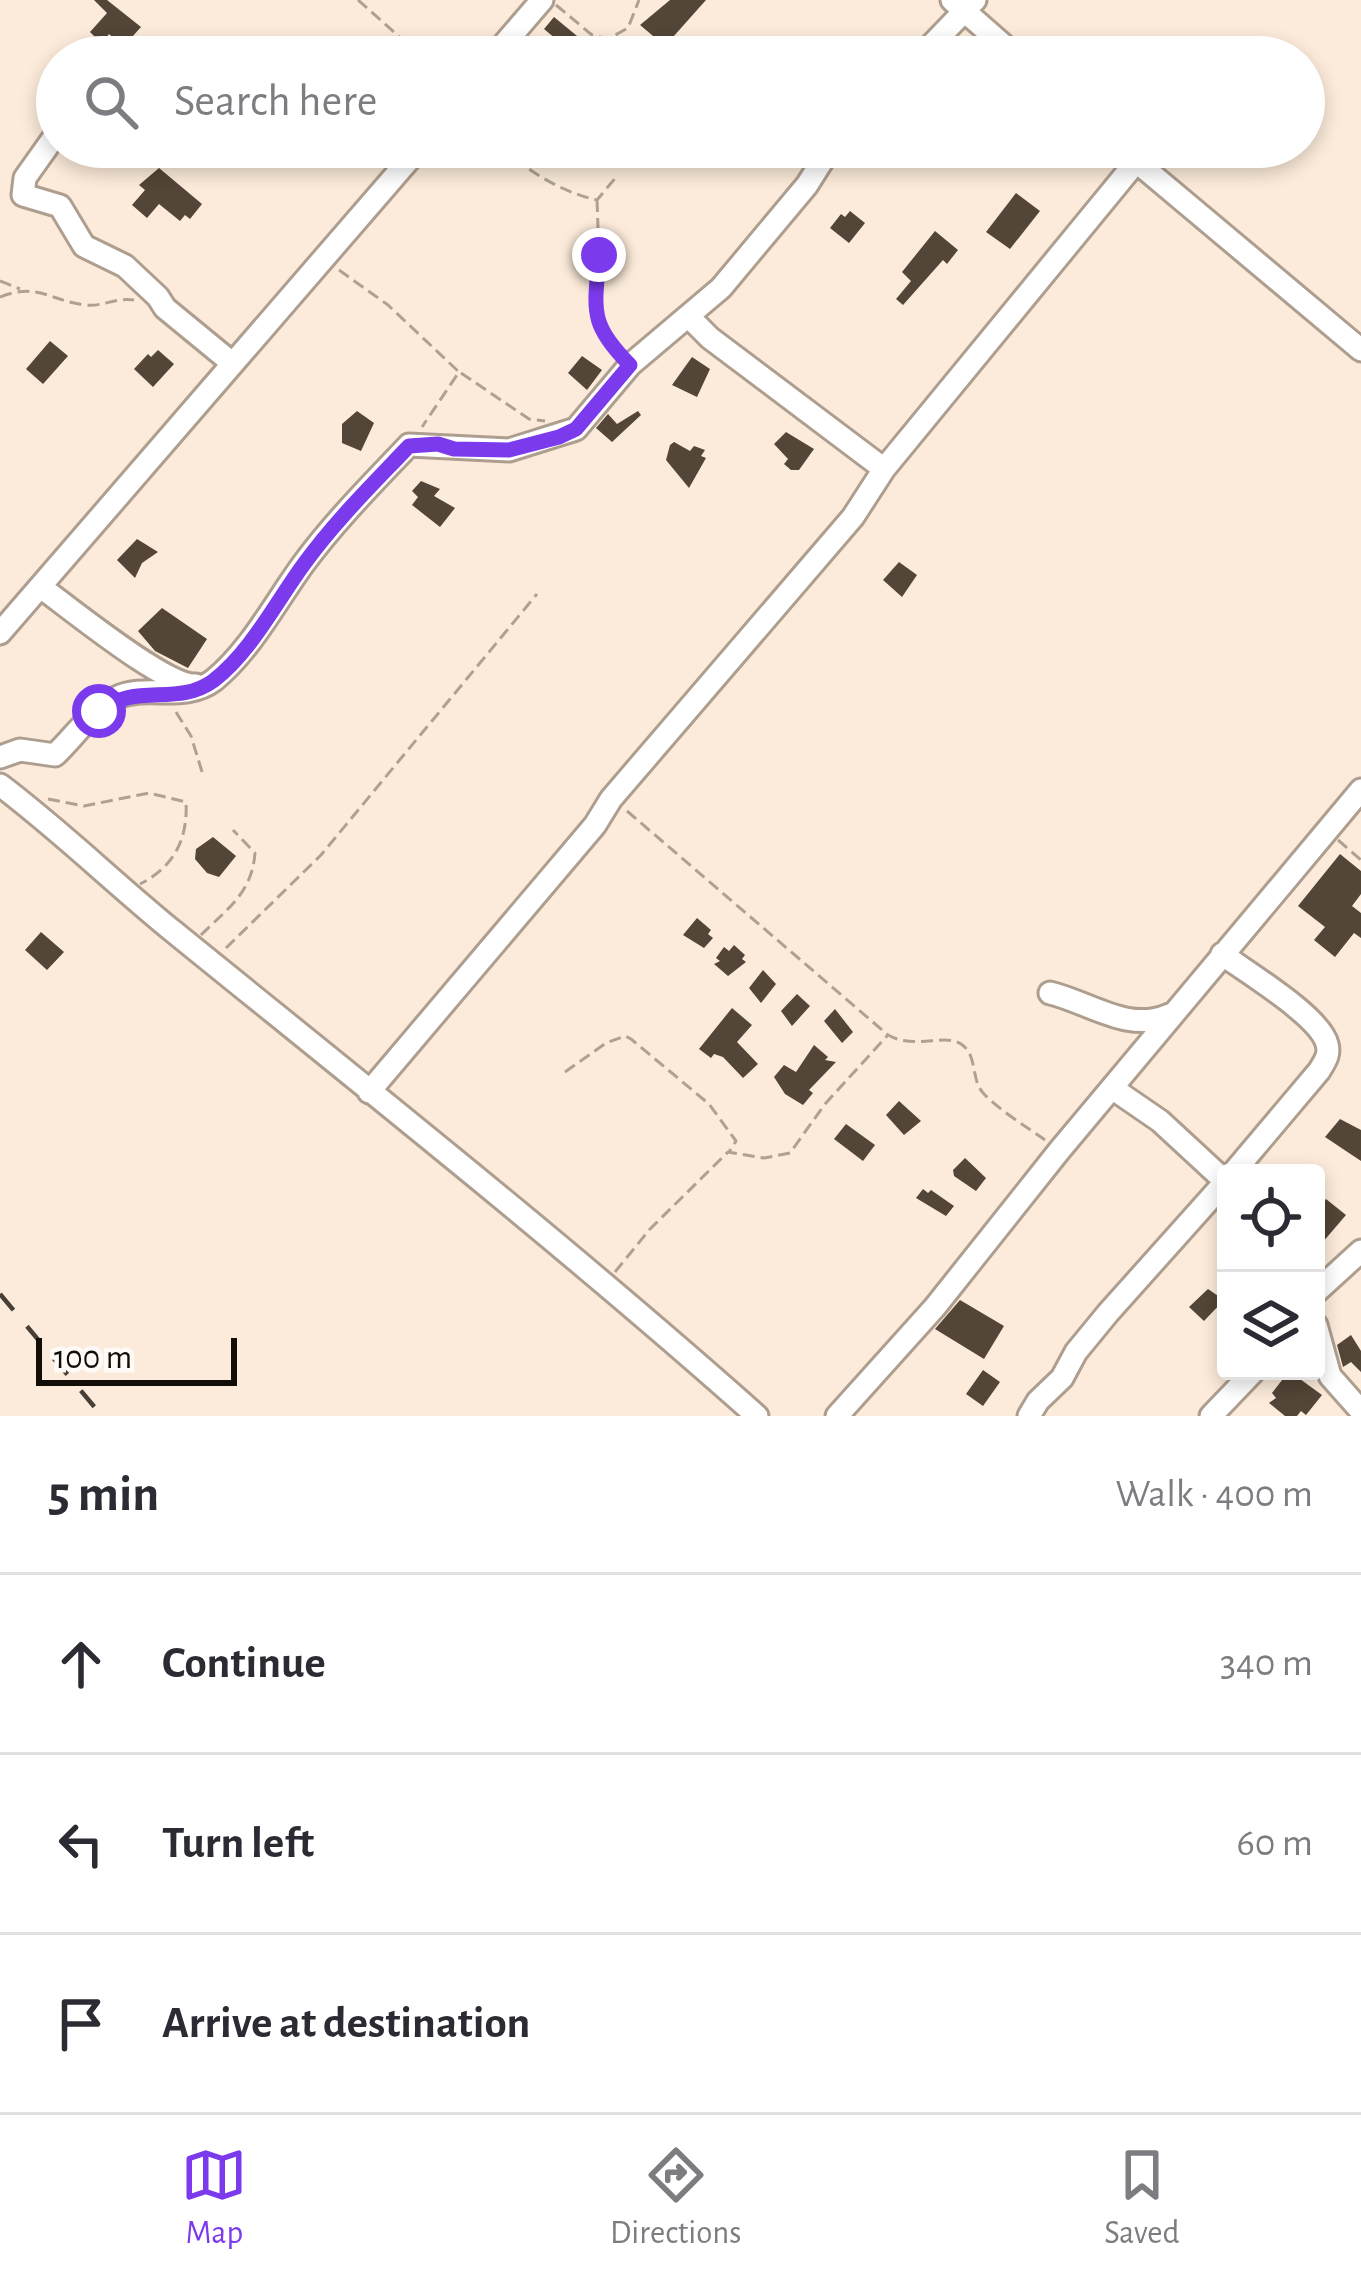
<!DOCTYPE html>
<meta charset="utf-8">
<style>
body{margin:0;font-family:"Alegreya Sans",sans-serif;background:#f2f2f3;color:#2b2b33}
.controls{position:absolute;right:36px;bottom:36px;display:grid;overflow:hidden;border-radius:12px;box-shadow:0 6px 18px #0003}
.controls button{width:108px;height:108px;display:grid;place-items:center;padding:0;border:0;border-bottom:3px solid #e1e1e2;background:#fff;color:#2b2b33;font:60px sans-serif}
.scale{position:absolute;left:36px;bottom:30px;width:201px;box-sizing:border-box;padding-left:12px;border:6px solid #120d07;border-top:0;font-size:33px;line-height:42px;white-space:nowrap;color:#120d07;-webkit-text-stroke:9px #fefaf7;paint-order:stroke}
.stop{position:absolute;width:36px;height:36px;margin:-27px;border:9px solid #7c3aed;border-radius:50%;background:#fff}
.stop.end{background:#7c3aed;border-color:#fff;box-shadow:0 3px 12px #0008}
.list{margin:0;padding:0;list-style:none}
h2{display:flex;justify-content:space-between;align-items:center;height:156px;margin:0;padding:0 48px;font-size:51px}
h2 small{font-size:39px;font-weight:400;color:#7c7c81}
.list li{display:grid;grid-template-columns:78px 1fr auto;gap:36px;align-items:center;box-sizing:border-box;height:180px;padding:0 48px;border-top:3px solid #e1e1e2}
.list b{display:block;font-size:45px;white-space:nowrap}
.list em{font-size:39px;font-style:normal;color:#7c7c81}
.icon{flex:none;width:66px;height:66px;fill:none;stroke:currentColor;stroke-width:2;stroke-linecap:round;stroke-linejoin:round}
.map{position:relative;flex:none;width:1361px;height:1416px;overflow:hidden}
.search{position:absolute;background:#fff;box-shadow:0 6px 18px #0003;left:36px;right:36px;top:36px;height:132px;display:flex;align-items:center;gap:30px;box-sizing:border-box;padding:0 42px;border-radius:66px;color:#7c7c81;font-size:45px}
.sheet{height:696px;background:#fff}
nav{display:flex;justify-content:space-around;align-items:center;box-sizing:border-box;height:168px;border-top:3px solid #e1e1e2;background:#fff;font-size:33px;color:#7c7c81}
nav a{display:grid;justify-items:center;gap:6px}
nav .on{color:#7c3aed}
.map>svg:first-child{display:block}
</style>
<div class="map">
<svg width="1361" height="1416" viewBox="0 0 1361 1416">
<rect width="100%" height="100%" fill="#fcebda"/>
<path fill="#534537" d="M94,0H107L141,27L123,47L109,34L93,57H76L85,45L98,40L90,32L107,13Z
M670,0H706L665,46L640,25Z
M554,17L588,45L577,57H564L569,50L544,29Z
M159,168L202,204L190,219L185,215L180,221L159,204L147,218L132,205L145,190L139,185Z
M1016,193L1040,211L1010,249L986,232Z
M850,211L865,223L849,243L830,228L841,214L845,217Z
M935,231L958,250L947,264L943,260L903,305L896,299L911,281L902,272Z
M50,341L68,356L43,384L26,369Z
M158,350L174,364L153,387L134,369L148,354L151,357Z
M582,356L602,370L587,390L568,373Z
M692,357L710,369L697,397L672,385Z
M357,411L374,423L361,451L342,443V424Z
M638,411L641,415L612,442L596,428L608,414L617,424Z
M786,432L814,449L799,470H791L784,464L788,459L774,444Z
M674,442L690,451L694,446L705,450L701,456L706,458L689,488L666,460L670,445Z
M421,481L440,489L434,496L455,508L440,527L412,505L418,497L412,491Z
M137,539L158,552L142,563L135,578L117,560Z
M899,562L917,575L902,597L883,580Z
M162,608L207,639L188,668L155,651L138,631Z
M213,837L236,856L219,877L207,873L195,859L196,849Z
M1340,854L1361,871V894L1352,906L1361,913V938L1354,933L1335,957L1314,940L1325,927L1298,906Z
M697,918L711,930L708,934L713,938L704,948L683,935Z
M41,932L64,952L47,970L25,950Z
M734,945L745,955L742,959L746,962L728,976L714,964L720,961L716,958L724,947L729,951Z
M763,970L776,984L761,1003L749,988Z
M797,994L810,1006L792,1026L781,1011Z
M732,1008L752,1025L737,1042L758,1064L743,1078L723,1057L714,1054L711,1058L699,1049Z
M835,1009L853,1032L842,1043L824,1021Z
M814,1045L828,1057L825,1060L836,1062L809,1090L813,1093L803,1105L785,1094L774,1077L784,1065L796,1072Z
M899,1101L921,1121L904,1135L886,1115Z
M1340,1119L1361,1130V1161L1325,1137Z
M846,1124L875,1145L863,1161L834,1139Z
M965,1158L986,1178L976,1191L954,1176L953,1170Z
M923,1189L928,1193L931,1190L954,1206L946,1216L916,1198Z
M1326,1199L1346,1215L1316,1250V1211Z
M1208,1289L1224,1300L1204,1321L1189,1307Z
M960,1300L1004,1326L984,1359L935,1329Z
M1351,1335L1361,1351V1372L1351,1362L1343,1367L1337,1345Z
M983,1370L1000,1382L983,1406L966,1394Z
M1289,1371L1322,1395L1306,1415L1301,1411L1297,1416H1285L1269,1403L1276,1398L1272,1393Z"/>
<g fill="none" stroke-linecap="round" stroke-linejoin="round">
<defs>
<path id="minor" d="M952,0L1017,57
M493,57L542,0
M920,57L975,0
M57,133L25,178L23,195L60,206L84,246L125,266L158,297L165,308L232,363
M1119,147L1361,350
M688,316L710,338L884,469
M42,588C71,609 166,687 196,685
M0,633L420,147
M0,757L20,750L55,755C73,738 93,709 116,698C146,683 184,703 214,680C251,650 276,601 304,563C335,521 373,483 409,445L509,450L576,429L630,365L721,288L807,185L831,147
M0,785C61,831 115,884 174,932C370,1091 568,1248 757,1416
M1222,954C1246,972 1320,1016 1327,1044C1330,1055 1325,1061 1319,1071L1233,1173
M1050,993C1091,1003 1128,1033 1169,1015
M1112,1088L1160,1121L1226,1182
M369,1092L595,825L611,799L853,517L884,469L1136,162
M1316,1292L1361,1251
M1316,1325L1330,1376L1361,1411
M837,1416L935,1307L1059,1151L1361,790
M1029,1416L1038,1401L1062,1378L1076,1352L1108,1313L1226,1181
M1211,1416L1254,1371"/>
</defs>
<use href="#minor" stroke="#ae9e8f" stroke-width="27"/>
<path stroke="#aea194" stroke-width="3" stroke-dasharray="12 6" stroke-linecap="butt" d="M358,0L422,57
M556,5L592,35L608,39L628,28L639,0
M501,147C528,171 561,192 597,200L617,176
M597,200L599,255L594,308L604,335L616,351
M339,270L388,305L459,372L422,427
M0,281L20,289
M0,297C39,282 49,301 86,305C102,307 117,297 134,300
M461,373L529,419L545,421
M176,712L191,736L203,775
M48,799L84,806L149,793L186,802C188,839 174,867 140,884
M627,811L888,1035C915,1050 945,1033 961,1044C976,1054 972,1073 979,1087C986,1102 1030,1129 1045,1140
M1338,840L1361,860
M201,935C228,908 252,893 255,853L233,830
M226,948L321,855L537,594
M565,1072L606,1043L625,1036L631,1039L709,1104L736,1141L729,1152
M615,1272L650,1229L728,1152L764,1158L790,1153L825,1104L887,1036"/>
<use href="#minor" stroke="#fff" stroke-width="21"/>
<path stroke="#473f37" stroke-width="4.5" stroke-dasharray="21 21" stroke-linecap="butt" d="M0,1294L102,1416"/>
</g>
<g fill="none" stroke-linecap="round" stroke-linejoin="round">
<path stroke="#7c3aed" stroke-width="15" d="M99,711C136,682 177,707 213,681C251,652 276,602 304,564C335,521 373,484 409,446L438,444L454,449L509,450L559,437L576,429L630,365C588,323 595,310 599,255"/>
</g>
</svg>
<div class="controls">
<button><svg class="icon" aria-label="locate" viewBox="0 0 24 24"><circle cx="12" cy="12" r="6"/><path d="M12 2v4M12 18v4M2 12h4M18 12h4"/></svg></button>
<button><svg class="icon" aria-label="layers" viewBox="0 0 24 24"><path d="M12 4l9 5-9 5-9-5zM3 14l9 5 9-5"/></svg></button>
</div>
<div class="scale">100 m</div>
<div class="stop" style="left:99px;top:711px"></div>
<div class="stop end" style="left:599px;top:255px"></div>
<div class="search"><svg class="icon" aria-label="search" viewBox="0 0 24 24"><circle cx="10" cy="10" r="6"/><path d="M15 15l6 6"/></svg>Search here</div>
</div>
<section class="sheet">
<h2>5 min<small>Walk · 400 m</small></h2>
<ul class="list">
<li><svg class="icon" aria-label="ahead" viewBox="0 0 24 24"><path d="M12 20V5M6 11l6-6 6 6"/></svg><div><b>Continue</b></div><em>340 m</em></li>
<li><svg class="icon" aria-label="left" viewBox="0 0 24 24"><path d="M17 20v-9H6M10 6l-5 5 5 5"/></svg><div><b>Turn left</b></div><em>60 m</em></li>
<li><svg class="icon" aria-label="arrive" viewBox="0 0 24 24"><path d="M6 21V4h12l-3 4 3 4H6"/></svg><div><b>Arrive at destination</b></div></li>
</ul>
</section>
<nav>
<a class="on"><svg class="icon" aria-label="map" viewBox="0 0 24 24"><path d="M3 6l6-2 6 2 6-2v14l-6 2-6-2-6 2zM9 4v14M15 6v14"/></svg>Map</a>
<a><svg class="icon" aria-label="directions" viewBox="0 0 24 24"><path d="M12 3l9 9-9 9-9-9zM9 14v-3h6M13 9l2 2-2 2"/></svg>Directions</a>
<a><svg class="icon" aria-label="saved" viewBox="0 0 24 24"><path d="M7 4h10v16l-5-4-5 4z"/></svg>Saved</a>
</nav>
